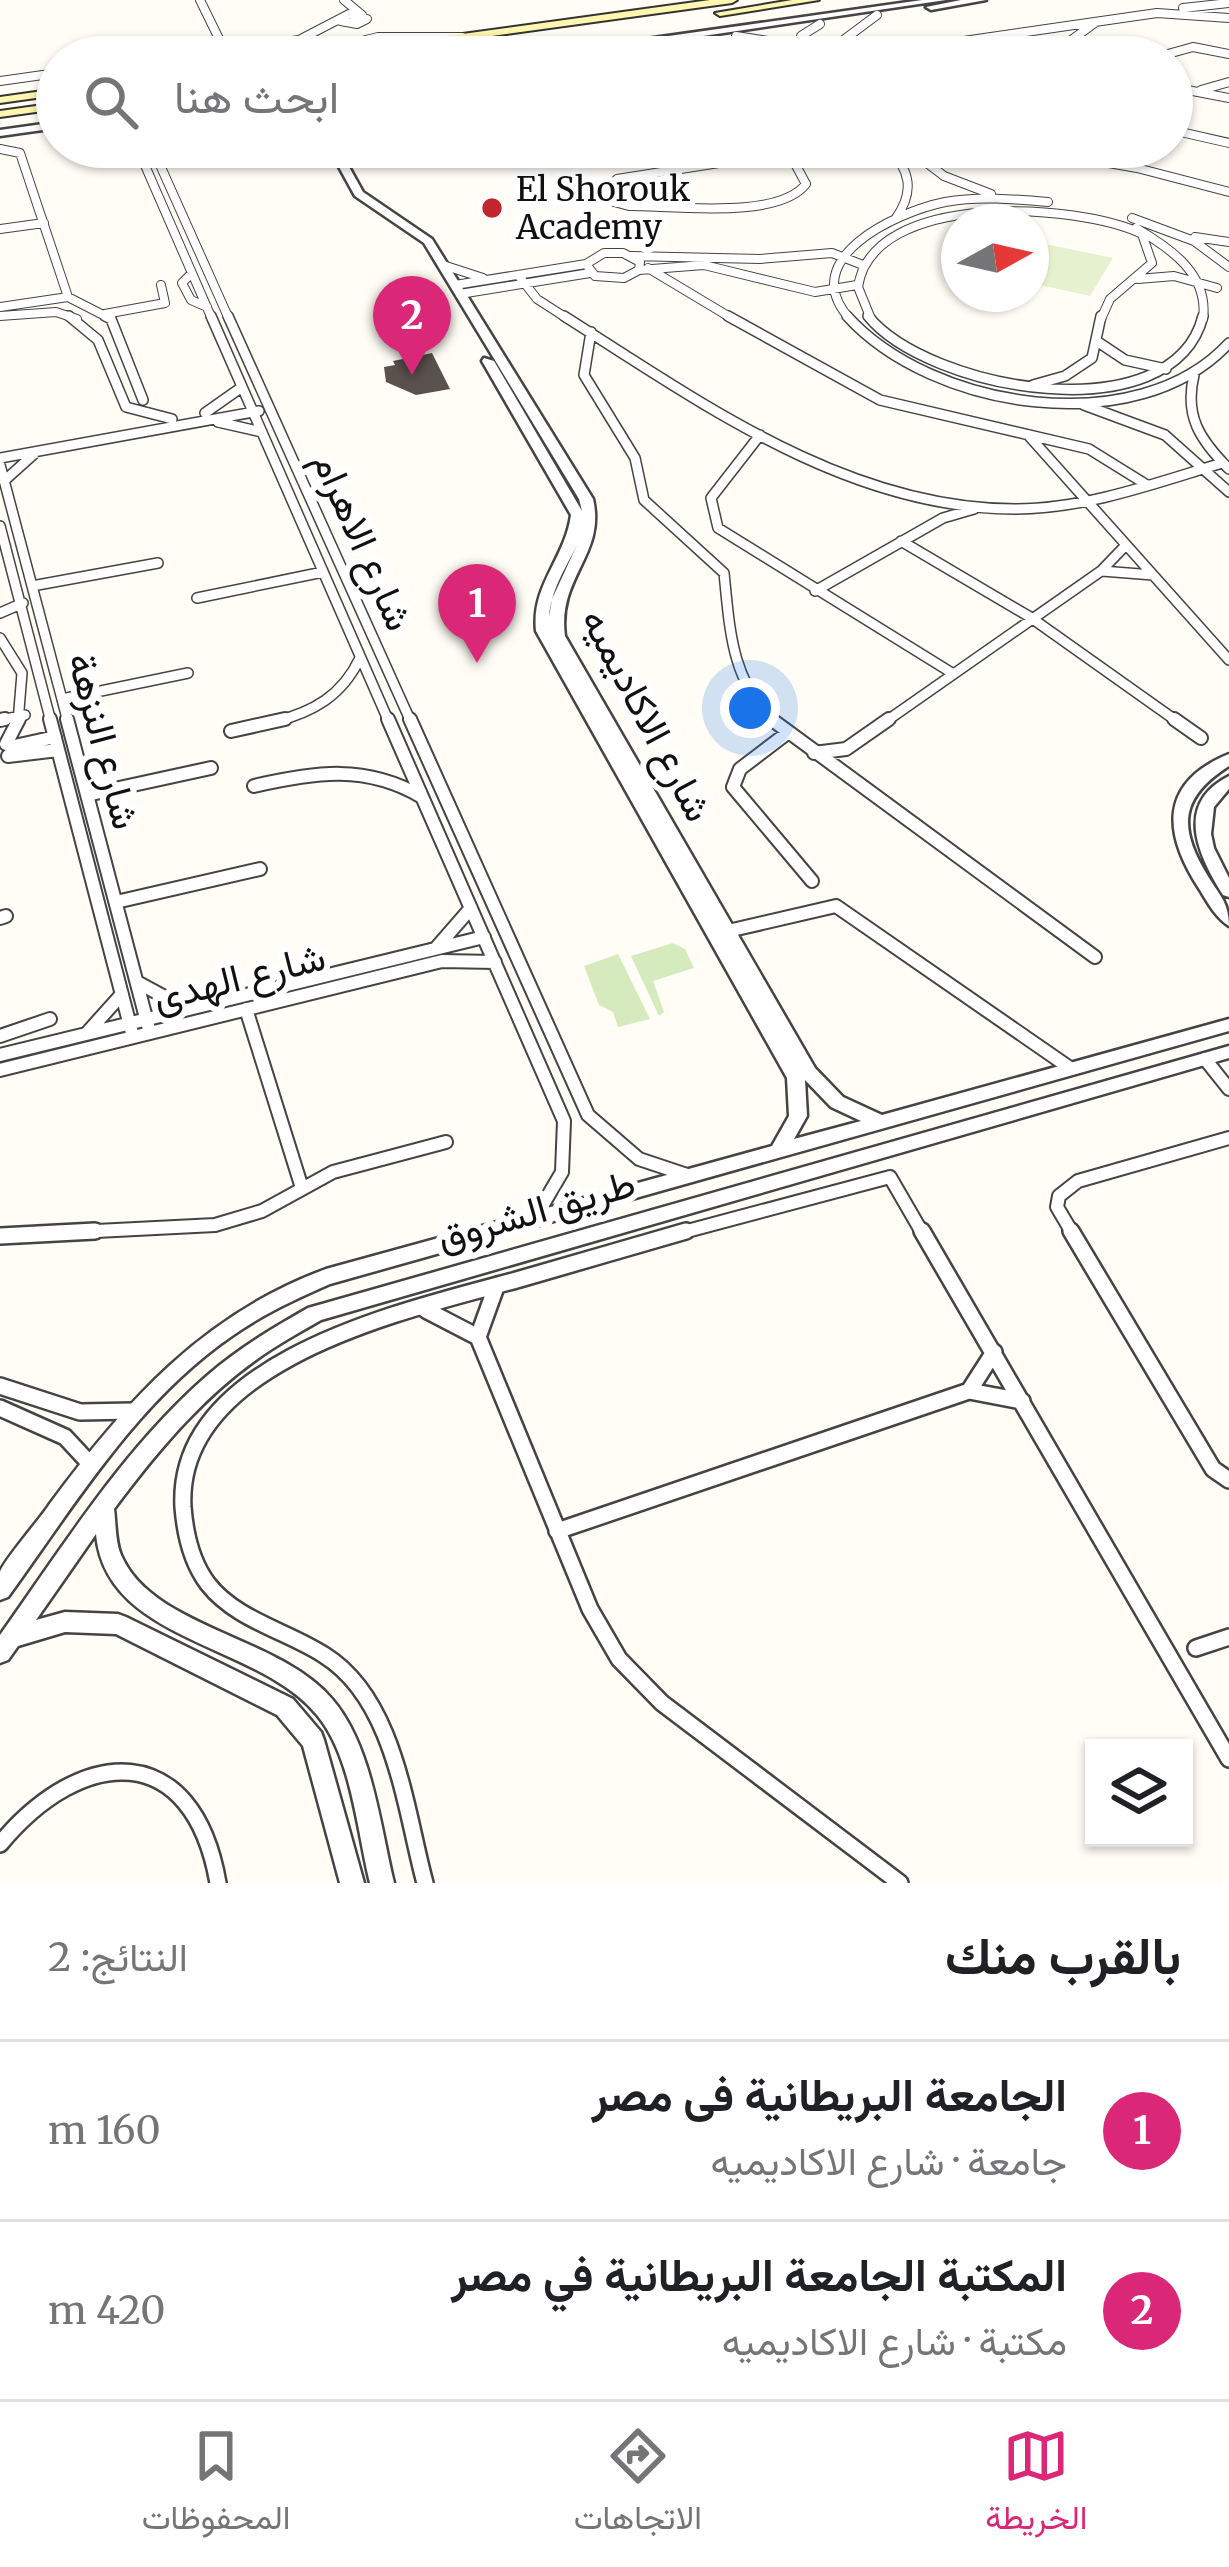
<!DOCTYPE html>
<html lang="ar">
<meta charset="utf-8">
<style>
body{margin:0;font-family:Merriweather,Vazirmatn,serif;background:#f6f6f6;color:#202124;direction:rtl}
.controls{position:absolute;right:36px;bottom:36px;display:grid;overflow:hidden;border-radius:0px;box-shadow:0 3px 9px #0004}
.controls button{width:108px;height:108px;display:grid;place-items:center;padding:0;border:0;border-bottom:3px solid #e0e0e0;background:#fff;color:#202124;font:60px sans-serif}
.compass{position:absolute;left:941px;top:204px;width:108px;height:108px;border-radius:50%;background:#fff;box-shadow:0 3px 9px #0004;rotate:82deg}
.you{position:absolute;left:750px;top:708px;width:42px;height:42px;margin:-30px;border:9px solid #fff;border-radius:50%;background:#1a73e8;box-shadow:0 0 0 18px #1a73e833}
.badge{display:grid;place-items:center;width:78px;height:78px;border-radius:50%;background:#db2777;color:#fff;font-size:39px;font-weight:700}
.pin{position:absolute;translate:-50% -99px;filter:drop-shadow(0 3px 6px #0008)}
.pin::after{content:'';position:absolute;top:63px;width:42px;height:36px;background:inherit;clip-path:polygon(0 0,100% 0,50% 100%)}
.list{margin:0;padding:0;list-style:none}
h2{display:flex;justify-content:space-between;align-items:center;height:156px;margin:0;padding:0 48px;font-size:51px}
h2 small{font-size:39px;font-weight:400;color:#757577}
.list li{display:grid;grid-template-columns:78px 1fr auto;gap:36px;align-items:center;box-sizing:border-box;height:180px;padding:0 48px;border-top:3px solid #e0e0e0}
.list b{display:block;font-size:45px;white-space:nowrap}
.list p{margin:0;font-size:39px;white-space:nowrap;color:#757577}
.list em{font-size:39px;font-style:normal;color:#757577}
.icon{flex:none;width:66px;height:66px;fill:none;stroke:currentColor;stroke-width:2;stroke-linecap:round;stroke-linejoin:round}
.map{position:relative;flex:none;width:1229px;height:1883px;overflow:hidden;direction:ltr}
.search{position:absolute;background:#fff;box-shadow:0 3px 9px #0004;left:36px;right:36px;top:36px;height:132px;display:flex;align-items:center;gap:30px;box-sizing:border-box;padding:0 42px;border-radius:66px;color:#757577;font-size:45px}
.sheet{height:516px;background:#fff}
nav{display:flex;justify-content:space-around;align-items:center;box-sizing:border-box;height:168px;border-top:3px solid #e0e0e0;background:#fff;font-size:33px;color:#757577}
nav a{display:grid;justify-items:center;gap:6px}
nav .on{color:#db2777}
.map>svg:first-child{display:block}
</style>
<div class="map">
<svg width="1229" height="1883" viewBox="0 0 1229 1883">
<rect width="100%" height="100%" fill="#fffdf5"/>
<path fill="#d5ebbd" d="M673,943L685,949L694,968L653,981L664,1012L659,1016L631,956Z
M618,954L650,1019L618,1027L613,1012L599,1005L584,966Z"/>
<path fill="#e6f2cf" d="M1031,241L1113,258L1090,296L1031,283Z"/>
<path fill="#5a524d" d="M432,353L450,389L416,395L386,382L384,367L395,365L393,361Z"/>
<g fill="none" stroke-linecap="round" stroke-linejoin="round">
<defs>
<path id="minor-far3" d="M200,0L225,51
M344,0L362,15
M1183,8L1229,3
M736,36L781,43L804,57
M687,43L735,50
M834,47L877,15
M802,52L801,36L820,24
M754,53L768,57
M178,57L299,40L349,14L367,19L357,24L341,21
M298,57L378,37H462
M919,57L936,45L1157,13L1229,18
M1066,57L1070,41L1096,22
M1157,57L1193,47L1229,54
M0,81L57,73
M1172,87L1229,98
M1201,90L1229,82
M1172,130L1229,143
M137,147L212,319
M152,147L229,319
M781,147L793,160
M888,147C910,170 915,191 896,218
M906,147L944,176L991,194
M1018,147L1137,168L1229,192
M0,149L20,153L68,297L111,319
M757,157L793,160L806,184C778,220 674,206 629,206L614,202L605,189L617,179Z
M1132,218L1194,241L1229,267
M1136,228C1170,248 1209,274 1203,319
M0,229L44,223
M1195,237L1229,242
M604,253H623L640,262L639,270L624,278L595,276L586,264Z
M631,256L760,259L832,253L863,265
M443,265L483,278
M648,268L733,319
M639,270L704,265L815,292L857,285
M192,273L182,283L191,300L207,307
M518,275L537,299L568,319
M1138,279L1174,276L1217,288
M455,285L586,264
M460,294L590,273
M0,307L68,297
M105,314L165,303L161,285
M0,316L56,312L77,319
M850,319C795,259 896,212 945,202C979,196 1014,199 1048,202
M871,319L858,287C872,190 1079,203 1142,234L1152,263L1110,299L1101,319"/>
<path id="minor-far2" d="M69,316L98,340L126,407L172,419
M105,316L111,319L143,400
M211,316L389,722
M228,316L411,722
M564,316C700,402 847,509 1015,509C1085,509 1156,483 1222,463
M728,316L880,400L1089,449L1147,485
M847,316C932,410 1138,442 1229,343
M868,316C928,390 1173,435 1203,316
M591,332L584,375L635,458L644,500L724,573C730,631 731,679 774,722
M1098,342L1125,360L1166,369
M1194,375C1184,416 1200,440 1229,469
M1033,385L1065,376L1092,358L1101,316
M1084,405L1165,435L1229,492
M205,413L242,387
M218,422L262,432
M760,435L711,498L718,528L952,673
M1029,436L1229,660
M0,458L259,411
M0,465L68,722
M4,481L34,454
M0,526L51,722
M901,541L1030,617L1178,722
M1102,571L1153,575
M32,586L158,563
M815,591L943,518L974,509
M197,598L323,572
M0,613L23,603
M0,638L22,673L18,722
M62,699L188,673
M0,720L25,715
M274,722C313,712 342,696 360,658
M885,722L1101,571L1126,545"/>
<path id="minor-far1" d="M50,719L133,1037
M67,719L150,1033
M388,719L564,1121L562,1172L535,1218
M410,719L588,1115L639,1159L687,1175
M771,719L1095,957
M1174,719L1201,738
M0,720L5,719
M231,731L285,719
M786,734L740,769L733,787L812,881
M6,744L19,719
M10,747L55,737
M814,753L846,749L889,719
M8,756L58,750
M254,786C315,772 366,764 422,797
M87,795L211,768
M116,902L260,869
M0,918L6,916
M728,931L836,906L1070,1068
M437,947L471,908
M137,982L187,1009
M246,1009L302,1188
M87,1033L122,994
M0,1036L50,1019
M0,1055L484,937
M1205,1059L1229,1089
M0,1070L442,961L495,962
M37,1234L215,1225L262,1211L333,1172L446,1142
M676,1234L890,1177L923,1234
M1073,1234L1057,1207L1059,1196L1078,1181L1229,1138"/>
<path id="minor" d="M922,1231L1229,1759
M1071,1231L1213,1469L1229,1480
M0,1236L95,1231
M496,1287L478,1337L590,1609L619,1659L662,1703L900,1883
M426,1310L478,1337
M0,1386L80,1412L133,1411
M969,1391L994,1352
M0,1408L65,1437L92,1466
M557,1531L969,1391L1022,1401
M1196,1648L1229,1637
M0,1844C82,1745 193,1739 218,1883
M425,1883C405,1809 395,1699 324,1655C287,1631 236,1620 208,1584C192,1563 185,1533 183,1507C175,1359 411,1309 520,1279C575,1263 631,1247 686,1231"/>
<path id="tertiary" d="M922,0H946L561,57H536L541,54Z
M961,0H986L931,10L926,7Z
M57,122V128L0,136V130Z
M328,147H338L363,192L432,239L593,499C606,555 557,577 565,636L815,1068L843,1097L882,1115L1229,1019V1031L330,1284C296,1299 263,1314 232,1336C137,1401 74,1506 8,1597L0,1600C0,1592 0,1579 0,1572C4,1560 40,1519 49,1505C125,1402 203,1314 326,1269L772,1146L789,1116L787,1078L536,631C531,585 565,559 571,515L482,361L484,358L494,361L582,511L579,499L424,243L355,196ZM577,545L552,599L549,617C551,590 565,569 577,545ZM805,1080L831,1107L861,1121L794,1139L807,1116Z
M1229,754V766C1182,796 1177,825 1206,873C1218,894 1229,901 1229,926C1216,918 1208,903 1200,890C1163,834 1158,783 1229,754Z
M1229,776V789L1214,807L1211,834L1214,848L1229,878V897L1223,895C1198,855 1174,804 1229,776Z
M1229,1046V1058L321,1320C304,1330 287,1339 272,1349C208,1390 159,1449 114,1509C116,1523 115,1541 121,1555C152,1628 279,1636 332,1699C372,1745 380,1826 394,1883H370C357,1831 352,1757 317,1715C258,1642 106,1643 96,1534L36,1620L65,1612L118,1614L126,1617L293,1699L321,1732L324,1740L364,1883H340L303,1746L277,1715L116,1634L65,1632L18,1646L8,1660L0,1663V1635C64,1545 124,1448 208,1375C239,1348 273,1328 308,1308Z"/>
<path id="secondary" d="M710,0H737L732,3L339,57H311L316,54Z
M792,0H819L720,16L715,13Z
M57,89V95L0,103V97Z
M57,103V109L0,117V111Z"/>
</defs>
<use href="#minor-far3" stroke="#444" stroke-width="10"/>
<use href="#minor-far2" stroke="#444" stroke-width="12"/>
<use href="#minor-far1" stroke="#444" stroke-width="16"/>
<use href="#minor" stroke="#444" stroke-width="20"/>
<use href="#tertiary" stroke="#444" stroke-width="5"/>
<use href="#secondary" stroke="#333" stroke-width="4"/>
<use href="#minor-far3" stroke="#fff" stroke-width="8"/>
<use href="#minor-far2" stroke="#fff" stroke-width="9"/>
<use href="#minor-far1" stroke="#fff" stroke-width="12"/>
<use href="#minor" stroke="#fff" stroke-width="15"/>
<use href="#tertiary" fill="#fff" fill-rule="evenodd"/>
<use href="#secondary" fill="#fff6b0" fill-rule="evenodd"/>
</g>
<circle fill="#c4262e" stroke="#fff" stroke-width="4.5" cx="492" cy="208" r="12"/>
<g text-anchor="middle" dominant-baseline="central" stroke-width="12" stroke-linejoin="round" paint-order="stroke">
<g font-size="33" fill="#111" stroke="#fff" text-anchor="start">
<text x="516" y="189">El Shorouk<tspan x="516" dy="38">Academy</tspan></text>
</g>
<g font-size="39" fill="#111" stroke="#fff">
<text transform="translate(363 541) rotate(66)">شارع الاهرام</text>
<text transform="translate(647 715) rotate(62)">شارع الاكاديميه</text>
<text transform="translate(104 741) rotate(75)">شارع النزهة</text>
<text transform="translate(239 977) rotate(-14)">شارع الهدى</text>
<text transform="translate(536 1210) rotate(-16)">طريق الشروق</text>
</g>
</g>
</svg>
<div class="controls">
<button><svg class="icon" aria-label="layers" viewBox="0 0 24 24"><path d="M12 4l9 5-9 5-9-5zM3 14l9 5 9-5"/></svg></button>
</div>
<svg class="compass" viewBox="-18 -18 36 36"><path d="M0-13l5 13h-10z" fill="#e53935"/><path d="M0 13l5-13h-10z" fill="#757577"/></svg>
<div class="you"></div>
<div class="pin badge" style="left:477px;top:663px">1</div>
<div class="pin badge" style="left:412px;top:375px">2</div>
<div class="search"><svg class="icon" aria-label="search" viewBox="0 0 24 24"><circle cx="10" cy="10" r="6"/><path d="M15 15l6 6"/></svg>ابحث هنا</div>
</div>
<section class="sheet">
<h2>بالقرب منك<small>النتائج: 2</small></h2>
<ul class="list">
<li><span class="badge">1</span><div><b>الجامعة البريطانية فى مصر</b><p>جامعة · شارع الاكاديميه</p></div><em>160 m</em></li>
<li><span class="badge">2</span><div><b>المكتبة الجامعة البريطانية في مصر</b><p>مكتبة · شارع الاكاديميه</p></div><em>420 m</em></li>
</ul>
</section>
<nav>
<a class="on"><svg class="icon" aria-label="map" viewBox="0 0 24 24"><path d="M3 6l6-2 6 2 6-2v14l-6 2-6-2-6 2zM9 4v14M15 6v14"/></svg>الخريطة</a>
<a><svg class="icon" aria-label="directions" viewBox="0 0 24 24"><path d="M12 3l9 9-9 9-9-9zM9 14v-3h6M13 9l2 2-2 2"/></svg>الاتجاهات</a>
<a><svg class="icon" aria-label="saved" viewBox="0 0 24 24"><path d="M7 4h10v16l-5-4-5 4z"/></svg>المحفوظات</a>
</nav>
